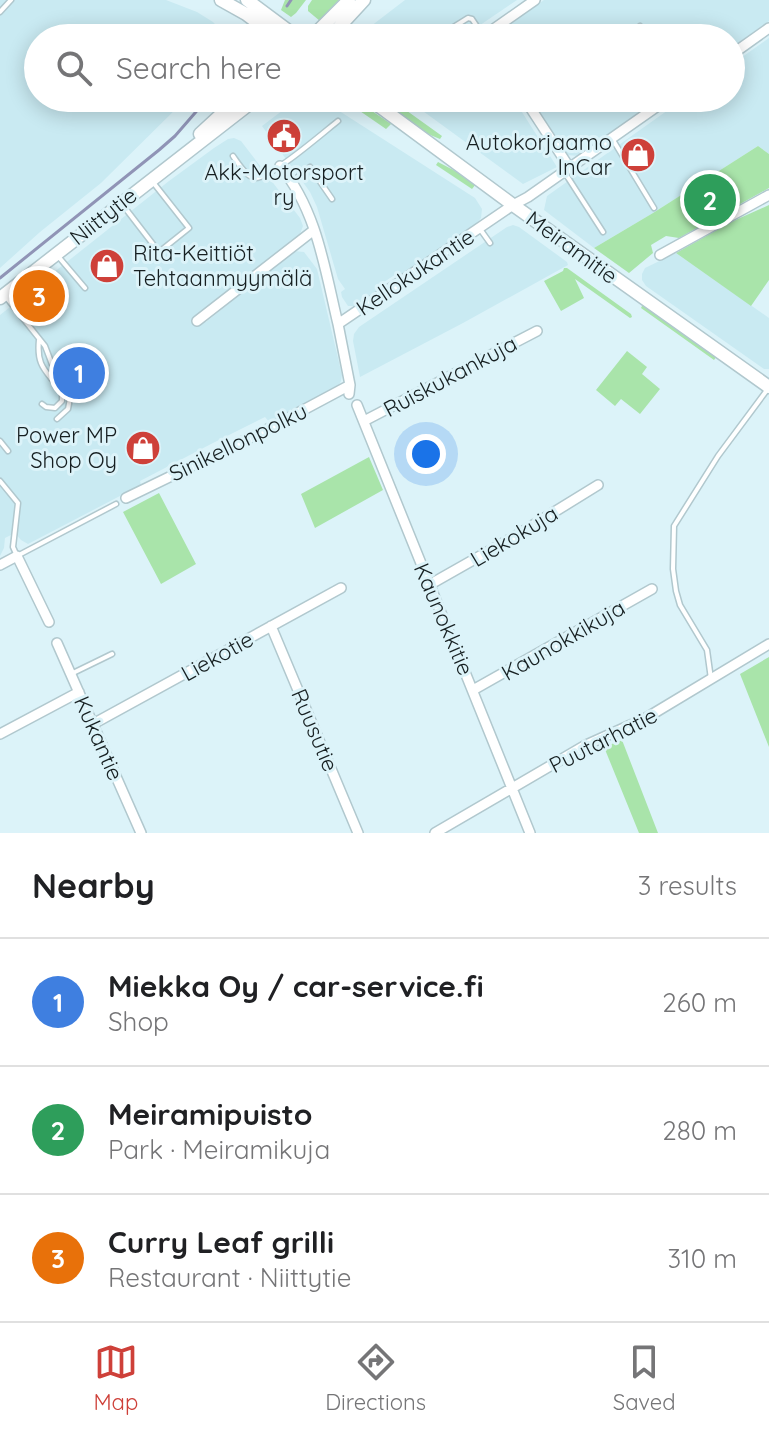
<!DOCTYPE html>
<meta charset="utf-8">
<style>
body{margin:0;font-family:Quicksand,sans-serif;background:#f2f2f2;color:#202124}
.you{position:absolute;left:426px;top:454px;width:28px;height:28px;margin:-20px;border:6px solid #fff;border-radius:50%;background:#1a73e8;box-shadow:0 0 0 12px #1a73e833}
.badge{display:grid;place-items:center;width:52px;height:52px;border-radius:50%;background:#ce4039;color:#fff;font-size:26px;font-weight:700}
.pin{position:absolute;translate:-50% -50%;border:4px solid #fff;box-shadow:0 2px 8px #0006}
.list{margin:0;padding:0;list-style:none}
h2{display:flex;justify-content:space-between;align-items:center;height:104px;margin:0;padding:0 32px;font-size:34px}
h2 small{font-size:26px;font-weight:400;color:#757577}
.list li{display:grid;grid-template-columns:52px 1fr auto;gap:24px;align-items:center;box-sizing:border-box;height:128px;padding:0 32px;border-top:2px solid #e0e0e0}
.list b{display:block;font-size:30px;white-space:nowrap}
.list p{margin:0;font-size:26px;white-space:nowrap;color:#757577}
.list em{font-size:26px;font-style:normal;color:#757577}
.icon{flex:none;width:44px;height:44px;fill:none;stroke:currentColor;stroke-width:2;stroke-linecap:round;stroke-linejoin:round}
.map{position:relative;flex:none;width:769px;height:833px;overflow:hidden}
.search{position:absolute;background:#fff;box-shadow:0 4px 20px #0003;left:24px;right:24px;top:24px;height:88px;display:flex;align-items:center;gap:20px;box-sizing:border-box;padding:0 28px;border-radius:44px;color:#757577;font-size:30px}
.sheet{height:488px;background:#fff}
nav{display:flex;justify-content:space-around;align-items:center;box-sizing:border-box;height:112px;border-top:2px solid #e0e0e0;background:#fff;font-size:22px;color:#757577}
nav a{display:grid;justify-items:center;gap:4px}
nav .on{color:#ce4039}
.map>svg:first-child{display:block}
</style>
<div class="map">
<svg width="769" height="833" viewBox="0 0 769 833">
<rect width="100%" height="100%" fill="#dcf3f9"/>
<path fill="#c9eaf2" d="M0,0H166L197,12L213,22L228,38H38V98H187L101,183L40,232L0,268Z
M405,0H517L461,38H358V36Z
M544,0H769V21L731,48V38H495L496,33Z
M769,38V154L758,146L653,213L594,248L544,210L547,196L685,98H731V65Z
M299,98H319L475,198L482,209L481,218L476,224L402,275L399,272L381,284L383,290L357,306H348L342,297L341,292L345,289L338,279L317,207L310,192L262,126Z
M405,98H513L557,167L523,184Z
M531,98H660L578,156L567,155Z
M234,138L241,141L300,218L303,226L300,234L199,314L206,322L294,251L304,252L317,269L342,375L341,381L338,387L271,424L265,417L211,444L140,481L141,485L28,544L21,540L15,533L5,538L4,548L0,556V315L169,181L214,148L228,139Z
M513,225L519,227L567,262L568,265L463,323L360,377L353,341L354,334L359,327L507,227Z
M676,253L769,318V369H764L646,286L642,280V274L645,268Z"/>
<path fill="#a9e4aa" d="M285,0H306L296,13L291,17L281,10Z
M312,0H339L320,21L308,11V6Z
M341,98H353L391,124L386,129Z
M378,98H389L442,136L440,139C417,131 398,113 378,98Z
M758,146L769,154V188L679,238L666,236L651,245L653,253L629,273L594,248L653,213Z
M438,162L463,175L476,184L472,189L436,165Z
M769,205V280L751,306L676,253L731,222Z
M564,268H567L631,314L632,317L630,318L575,279L584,298L561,311L544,281L563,271Z
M643,304L717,356L714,360L641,308Z
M627,351L647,367L642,374L660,389L640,414L621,399L615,406L596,390Z
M369,457L383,490L315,528L301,494Z
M159,493L196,564L161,584L123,512Z
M769,657V747L740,674Z
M622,740L658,833H639L604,747Z"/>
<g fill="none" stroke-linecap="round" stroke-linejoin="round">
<path stroke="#9094b6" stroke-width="3" d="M287,6L291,0
M0,278L159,150L175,136L208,98"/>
<defs>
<path id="lane" d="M0,12L11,0
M640,26L648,38
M436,38L468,18L472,19L482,34
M613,140L654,208
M233,156C238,163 246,177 255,178C269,180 324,132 338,121
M565,173L603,232
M293,181L310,167L332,199
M122,204L159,252L189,228L152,181
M480,229L490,243
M57,255L85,288
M6,297L45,346L53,367L71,393L68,409L57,419
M39,340C36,369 48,371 62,393V401L55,408L46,407L42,404
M0,441L8,451
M0,481L18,503L13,547L17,556L116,504
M73,673L112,654
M711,679L707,650L680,605L676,591L673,569L674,526L718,456L767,390"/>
<path id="street" d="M481,38L535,0
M731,55L769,28
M524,98L569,167
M280,166C317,210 325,270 338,324L513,205L528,197L669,98
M660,255L769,195
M197,321L314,230
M338,324L350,385L349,394
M357,405L530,833
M364,421L537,331
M126,498L264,431L350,385
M0,565L17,556L49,622
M429,585L512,538L598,485
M271,626L358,833
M57,643L141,833
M473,690L652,589
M93,724L341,588
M0,734L79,692
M435,833L586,745L646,718L769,644"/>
<path id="secondary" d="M221,0L246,14L278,38
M247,0L298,38
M311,38L349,0
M329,38L364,0
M368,98L513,205L769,387
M200,134L239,98
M0,298L257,98"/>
</defs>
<use href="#lane" stroke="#b1c8ce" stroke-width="7"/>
<use href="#street" stroke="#b1c8ce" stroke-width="12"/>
<use href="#secondary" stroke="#b1c8ce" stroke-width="15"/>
<use href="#lane" stroke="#fff" stroke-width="4"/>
<use href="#street" stroke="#fff" stroke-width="9"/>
<use href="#secondary" stroke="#fff" stroke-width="12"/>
</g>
<defs>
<symbol id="civic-disc" viewBox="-11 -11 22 22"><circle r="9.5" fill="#ce4039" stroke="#dcf3f9"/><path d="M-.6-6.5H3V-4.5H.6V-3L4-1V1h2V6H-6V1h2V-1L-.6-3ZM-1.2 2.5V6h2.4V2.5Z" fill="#fff"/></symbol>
<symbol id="shop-disc" viewBox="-11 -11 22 22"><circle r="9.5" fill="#ce4039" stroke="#dcf3f9"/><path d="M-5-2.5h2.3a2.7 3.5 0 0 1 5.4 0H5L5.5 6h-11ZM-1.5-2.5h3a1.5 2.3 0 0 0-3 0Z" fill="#fff"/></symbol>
</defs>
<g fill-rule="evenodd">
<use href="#civic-disc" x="264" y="116" width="40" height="40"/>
<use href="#shop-disc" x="618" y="135" width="40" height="40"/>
<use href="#shop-disc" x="87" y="246" width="40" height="40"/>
<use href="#shop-disc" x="123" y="428" width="40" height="40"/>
</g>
<g text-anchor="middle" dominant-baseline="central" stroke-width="6" stroke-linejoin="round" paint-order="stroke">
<g font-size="22" fill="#161f21" stroke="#dcf3f9" text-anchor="end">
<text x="612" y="142">Autokorjaamo<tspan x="612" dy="25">InCar</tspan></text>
<text x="284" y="172" text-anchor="middle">Akk-Motorsport<tspan x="284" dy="25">ry</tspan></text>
<text x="133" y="253" text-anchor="start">Rita-Keittiöt<tspan x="133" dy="25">Tehtaanmyymälä</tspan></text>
<text x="117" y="435">Power MP<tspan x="117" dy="25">Shop Oy</tspan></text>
</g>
<g font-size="22" fill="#161f21" stroke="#dcf3f9">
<text transform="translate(103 216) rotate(-38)">Niittytie</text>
<text transform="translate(572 247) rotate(36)">Meiramitie</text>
<text transform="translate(415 272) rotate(-34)">Kellokukantie</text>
<text transform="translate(450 376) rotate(-28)">Ruiskukankuja</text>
<text transform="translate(238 442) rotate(-26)">Sinikellonpolku</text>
<text transform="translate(514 536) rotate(-31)">Liekokuja</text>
<text transform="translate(444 619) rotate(67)">Kaunokkitie</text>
<text transform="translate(563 640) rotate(-30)">Kaunokkikuja</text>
<text transform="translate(217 656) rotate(-29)">Liekotie</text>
<text transform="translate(315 730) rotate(67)">Ruusutie</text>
<text transform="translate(99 738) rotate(66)">Kukantie</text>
<text transform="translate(603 740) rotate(-27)">Puutarhatie</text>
</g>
</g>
</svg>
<div class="you"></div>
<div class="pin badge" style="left:79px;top:373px;background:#3f7fe0">1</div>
<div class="pin badge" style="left:710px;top:200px;background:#2e9e5b">2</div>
<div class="pin badge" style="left:39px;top:296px;background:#e8710a">3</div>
<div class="search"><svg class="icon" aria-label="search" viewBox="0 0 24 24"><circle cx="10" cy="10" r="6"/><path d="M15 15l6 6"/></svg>Search here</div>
</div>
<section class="sheet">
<h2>Nearby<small>3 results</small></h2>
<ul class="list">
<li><span class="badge" style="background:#3f7fe0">1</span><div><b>Miekka Oy / car-service.fi</b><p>Shop</p></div><em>260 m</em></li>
<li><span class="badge" style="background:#2e9e5b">2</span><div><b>Meiramipuisto</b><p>Park · Meiramikuja</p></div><em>280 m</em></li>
<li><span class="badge" style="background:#e8710a">3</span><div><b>Curry Leaf grilli</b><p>Restaurant · Niittytie</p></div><em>310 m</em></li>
</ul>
</section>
<nav>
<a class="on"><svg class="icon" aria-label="map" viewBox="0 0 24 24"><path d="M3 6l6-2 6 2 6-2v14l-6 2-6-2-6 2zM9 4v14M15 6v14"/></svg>Map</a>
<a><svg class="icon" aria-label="directions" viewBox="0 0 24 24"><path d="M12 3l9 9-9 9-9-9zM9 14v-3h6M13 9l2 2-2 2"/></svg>Directions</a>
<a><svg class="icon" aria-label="saved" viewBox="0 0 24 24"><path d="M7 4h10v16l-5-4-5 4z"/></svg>Saved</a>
</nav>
